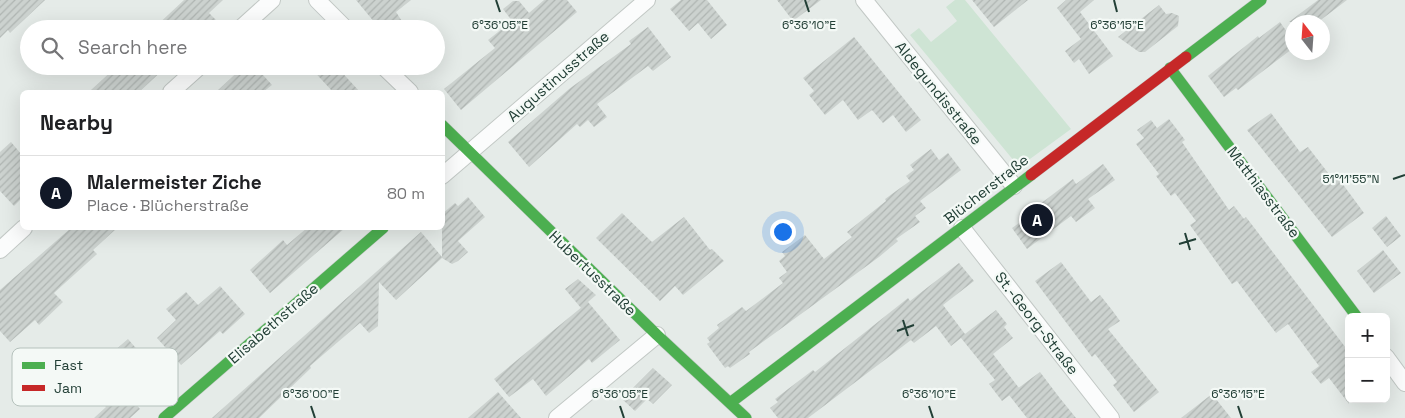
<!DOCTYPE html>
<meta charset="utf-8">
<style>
body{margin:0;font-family:"Space Grotesk",sans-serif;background:#f6f6f6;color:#202124}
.controls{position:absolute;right:15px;bottom:15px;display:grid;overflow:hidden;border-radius:8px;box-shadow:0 5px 20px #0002}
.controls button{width:45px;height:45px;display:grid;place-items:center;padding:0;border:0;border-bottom:1px solid #e0e0e0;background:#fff;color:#202124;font:25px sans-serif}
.compass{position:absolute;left:1285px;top:15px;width:45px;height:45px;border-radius:50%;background:#fff;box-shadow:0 5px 20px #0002;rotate:343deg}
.you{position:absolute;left:782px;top:231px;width:18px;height:18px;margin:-12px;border:4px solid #fff;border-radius:50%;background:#1a73e8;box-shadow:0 0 0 8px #1a73e833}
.badge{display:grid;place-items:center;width:32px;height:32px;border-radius:50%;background:#111827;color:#fff;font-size:16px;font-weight:700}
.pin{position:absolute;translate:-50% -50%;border:2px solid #fff;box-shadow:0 1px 5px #0006}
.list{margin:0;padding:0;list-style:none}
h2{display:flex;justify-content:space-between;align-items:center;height:65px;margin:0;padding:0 20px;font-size:21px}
h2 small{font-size:16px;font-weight:400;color:#757577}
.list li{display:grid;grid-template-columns:32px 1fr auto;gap:15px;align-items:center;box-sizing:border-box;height:75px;padding:0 20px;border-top:1px solid #e0e0e0}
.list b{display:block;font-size:19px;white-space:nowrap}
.list p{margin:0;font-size:16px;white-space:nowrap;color:#757577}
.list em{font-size:16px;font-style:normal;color:#757577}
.icon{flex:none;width:28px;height:28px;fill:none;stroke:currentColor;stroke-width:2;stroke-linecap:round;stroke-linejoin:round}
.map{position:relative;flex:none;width:1405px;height:418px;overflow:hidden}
.search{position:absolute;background:#fff;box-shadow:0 5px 20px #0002;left:20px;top:20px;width:425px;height:55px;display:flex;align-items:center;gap:12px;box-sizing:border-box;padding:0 18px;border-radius:28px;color:#757577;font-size:19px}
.panel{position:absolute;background:#fff;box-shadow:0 5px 20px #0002;left:20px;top:90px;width:425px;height:140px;border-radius:8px}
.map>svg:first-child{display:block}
</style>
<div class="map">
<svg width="1405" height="418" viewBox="0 0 1405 418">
<defs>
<pattern id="building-hatch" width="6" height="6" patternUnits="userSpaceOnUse" patternTransform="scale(1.25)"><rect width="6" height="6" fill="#ccd2cf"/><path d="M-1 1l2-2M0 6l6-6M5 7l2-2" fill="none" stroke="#afb5b2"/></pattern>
</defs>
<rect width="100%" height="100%" fill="#e5ebe8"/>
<path fill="#cee4d4" d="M955,0H965L1071,129L1019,167L910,35L919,28L931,42L957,21L946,7Z"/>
<path fill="url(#building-hatch)" d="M0,0H45L10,33L8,30L0,38Z
M184,0H223L209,13L216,20L207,29H153Z
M356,0H411L396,12L407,29H380Z
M544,0H567L577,12L461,110L444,89L495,48L488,40L512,21L503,9L513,1H519L529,13Z
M681,0H707L727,25L711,39L698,23L689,31L670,9Z
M777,0H821L793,21Z
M972,0H1028L994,27Z
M1066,0H1094L1080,12L1113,56L1089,74L1079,59L1074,63L1065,51L1081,39L1057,8Z
M1318,0H1347L1318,22H1289Z
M1159,5L1166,14L1172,13L1179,16L1178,26L1145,52H1139L1118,37Z
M1280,22L1292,39V49L1238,90L1236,88L1224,97L1208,76L1258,36L1259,38Z
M648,27L671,57L653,71L648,66L597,104L607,117L594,127L588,120L580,127L577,124L529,167L508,142L569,89L631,44L629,41Z
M854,37L921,120L906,132L893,115L883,123L872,110L858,120L843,100L825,115L809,95L814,91L803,78Z
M117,66H167L139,92H89Z
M244,66H273L263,75L272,85L263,92H216Z
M309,66H336L360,92H333Z
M1271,113L1300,152L1308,147L1332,178L1336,175L1364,213L1332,237L1247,130Z
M1169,119L1185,140L1182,142L1229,210L1234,206L1244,219L1246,217L1349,352V404L1329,378L1321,384L1311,372L1319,366L1288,324L1276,333L1237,281L1232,284L1190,225L1196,221L1175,193L1171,196L1156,176L1159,174L1136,144L1144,138L1137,130L1151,120L1157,128Z
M11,142L22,155V198L14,206L0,191V152Z
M931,149L939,160L948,153L961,170L920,201L926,208L915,216L920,222L896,239L898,241L879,257L749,352L750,354L730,368L728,366L725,368L707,344L710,342L707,338L719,328L717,325L742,307L746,311L783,283L779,278L787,272L779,261L785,256L782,252L805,235L824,259L852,237L847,232L886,201L885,199L910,181L906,176L914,170L910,165Z
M1103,164L1115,180L1088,199L1095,208L1076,222L1071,216L1027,249L1012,228L1033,213L1031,211L1073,179L1076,184Z
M468,197L485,217L458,241L468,252L458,261L452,264L442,258L396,300L379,282L378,326L369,333L360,323L310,366L311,368L259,418H212L421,232L442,257V214L455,203L458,206Z
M622,213L652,242L684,217L710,250L712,249L724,261L683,295L675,286L660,301L596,238Z
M1386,216L1401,236L1387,247L1372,228Z
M71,228H117L93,250L97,254L54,293L63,302L39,325L35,320L10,342L0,331V290Z
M307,228H345L270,293L250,270L283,240L287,245Z
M1383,250L1401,273L1374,293L1357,271Z
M1061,262L1091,302L1100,295L1112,310L1120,321L1108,329L1159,392L1134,412L1113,385L1117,382L1095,354L1092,357L1035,281Z
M959,263L974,281L943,305L965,334L996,310L1007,324L1004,327L1013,338L993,354L1019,388L1002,401L989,384L995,380L961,338L951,346L936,326L914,343L911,340L808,418H778L770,408L778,402L775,399L813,370L815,372L908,298L910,301Z
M578,279L596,295L581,308L565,289Z
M220,286L245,314L223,334L220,331L181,365L157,338L176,320L166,309L186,292L198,305Z
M588,302L620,340L592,363L589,359L546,396L533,379L509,397L494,379Z
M128,339L147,361L138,369L155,388L136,404L140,409L130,418H94L106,407L84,383L91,376L89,373Z
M653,368L672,385L653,404L647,399L635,411L622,399Z
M1040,372L1059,397L1076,418H1027L1009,395Z
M498,392L521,418H468Z
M1212,394L1231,418H1181Z"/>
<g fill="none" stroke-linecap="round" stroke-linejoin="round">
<defs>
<path id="street" d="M317,0L346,29
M864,0L1014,186
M240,29L272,0
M383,66L410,92
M171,92L200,66
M442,176L647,0
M962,228L1111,418
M0,250L24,228
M1386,357L1405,383
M557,418L657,335"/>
<path id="fast" d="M1186,57L1261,0
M1170,68L1357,317
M442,125L657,335L746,418
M730,403L1031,175
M164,418L383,228"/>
<path id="jam" d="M1031,175L1186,57"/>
</defs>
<use href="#street" stroke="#c2c8c5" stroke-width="18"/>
<use href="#fast" stroke="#c1c8c5" stroke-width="12"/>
<use href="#jam" stroke="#c1c8c5" stroke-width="12"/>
<use href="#street" stroke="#fbfcfc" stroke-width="16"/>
<use href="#fast" stroke="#4caf50" stroke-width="11"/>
<use href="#jam" stroke="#c62828" stroke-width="11"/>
</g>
<path fill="none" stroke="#223f36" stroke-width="2" d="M496,0L500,12M805,0L809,12M1114,0L1117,12M1393,179L1405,175M1185,233L1190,250M1179,244L1196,239M903,320L908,336M897,331L914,325M311,406L315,418M620,406L624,418M929,406L933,418M1238,406L1242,418"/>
<g text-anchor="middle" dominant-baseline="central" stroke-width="4.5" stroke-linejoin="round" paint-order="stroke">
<g font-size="15" fill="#223f36" stroke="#f4f9f6">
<text transform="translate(558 76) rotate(-41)">Augustinusstraße</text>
<text transform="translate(939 93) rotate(51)">Aldegundisstraße</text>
<text transform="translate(986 189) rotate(-38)">Blücherstraße</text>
<text transform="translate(1264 192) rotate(53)">Matthiasstraße</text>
<text transform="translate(593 273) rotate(44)">Hubertusstraße</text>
<text transform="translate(273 323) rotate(-41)">Elisabethstraße</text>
<text transform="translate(1037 323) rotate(52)">St.-Georg-Straße</text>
</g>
</g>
<rect x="12" y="348" width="166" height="58" rx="8" fill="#f4f9f6" stroke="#b5c1bc" stroke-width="1"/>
<rect x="22" y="362" width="23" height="7" fill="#4caf50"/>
<rect x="22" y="385" width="23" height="6" fill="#c62828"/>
<g font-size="14" fill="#223f36">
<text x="54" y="370">Fast</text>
<text x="54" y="393">Jam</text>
</g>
<g font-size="12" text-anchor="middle" fill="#223f36" stroke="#f4f9f6" stroke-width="4.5" stroke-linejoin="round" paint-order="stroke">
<text x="500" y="29">6°36'05"E</text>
<text x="809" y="29">6°36'10"E</text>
<text x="1117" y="29">6°36'15"E</text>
<text x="1351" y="183">51°11'55"N</text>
<text x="311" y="398">6°36'00"E</text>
<text x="620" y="398">6°36'05"E</text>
<text x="929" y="398">6°36'10"E</text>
<text x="1238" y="398">6°36'15"E</text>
</g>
</svg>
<div class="controls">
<button>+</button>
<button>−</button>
</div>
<svg class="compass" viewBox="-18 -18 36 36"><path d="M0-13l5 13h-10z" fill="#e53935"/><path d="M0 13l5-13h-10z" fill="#757577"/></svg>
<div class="you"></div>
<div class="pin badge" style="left:1037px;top:220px">A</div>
<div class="search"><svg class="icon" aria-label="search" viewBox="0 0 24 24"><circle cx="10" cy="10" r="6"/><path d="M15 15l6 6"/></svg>Search here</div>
<section class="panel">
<h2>Nearby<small></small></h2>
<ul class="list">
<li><span class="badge">A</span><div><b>Malermeister Ziche</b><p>Place · Blücherstraße</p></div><em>80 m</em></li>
</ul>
</section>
</div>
